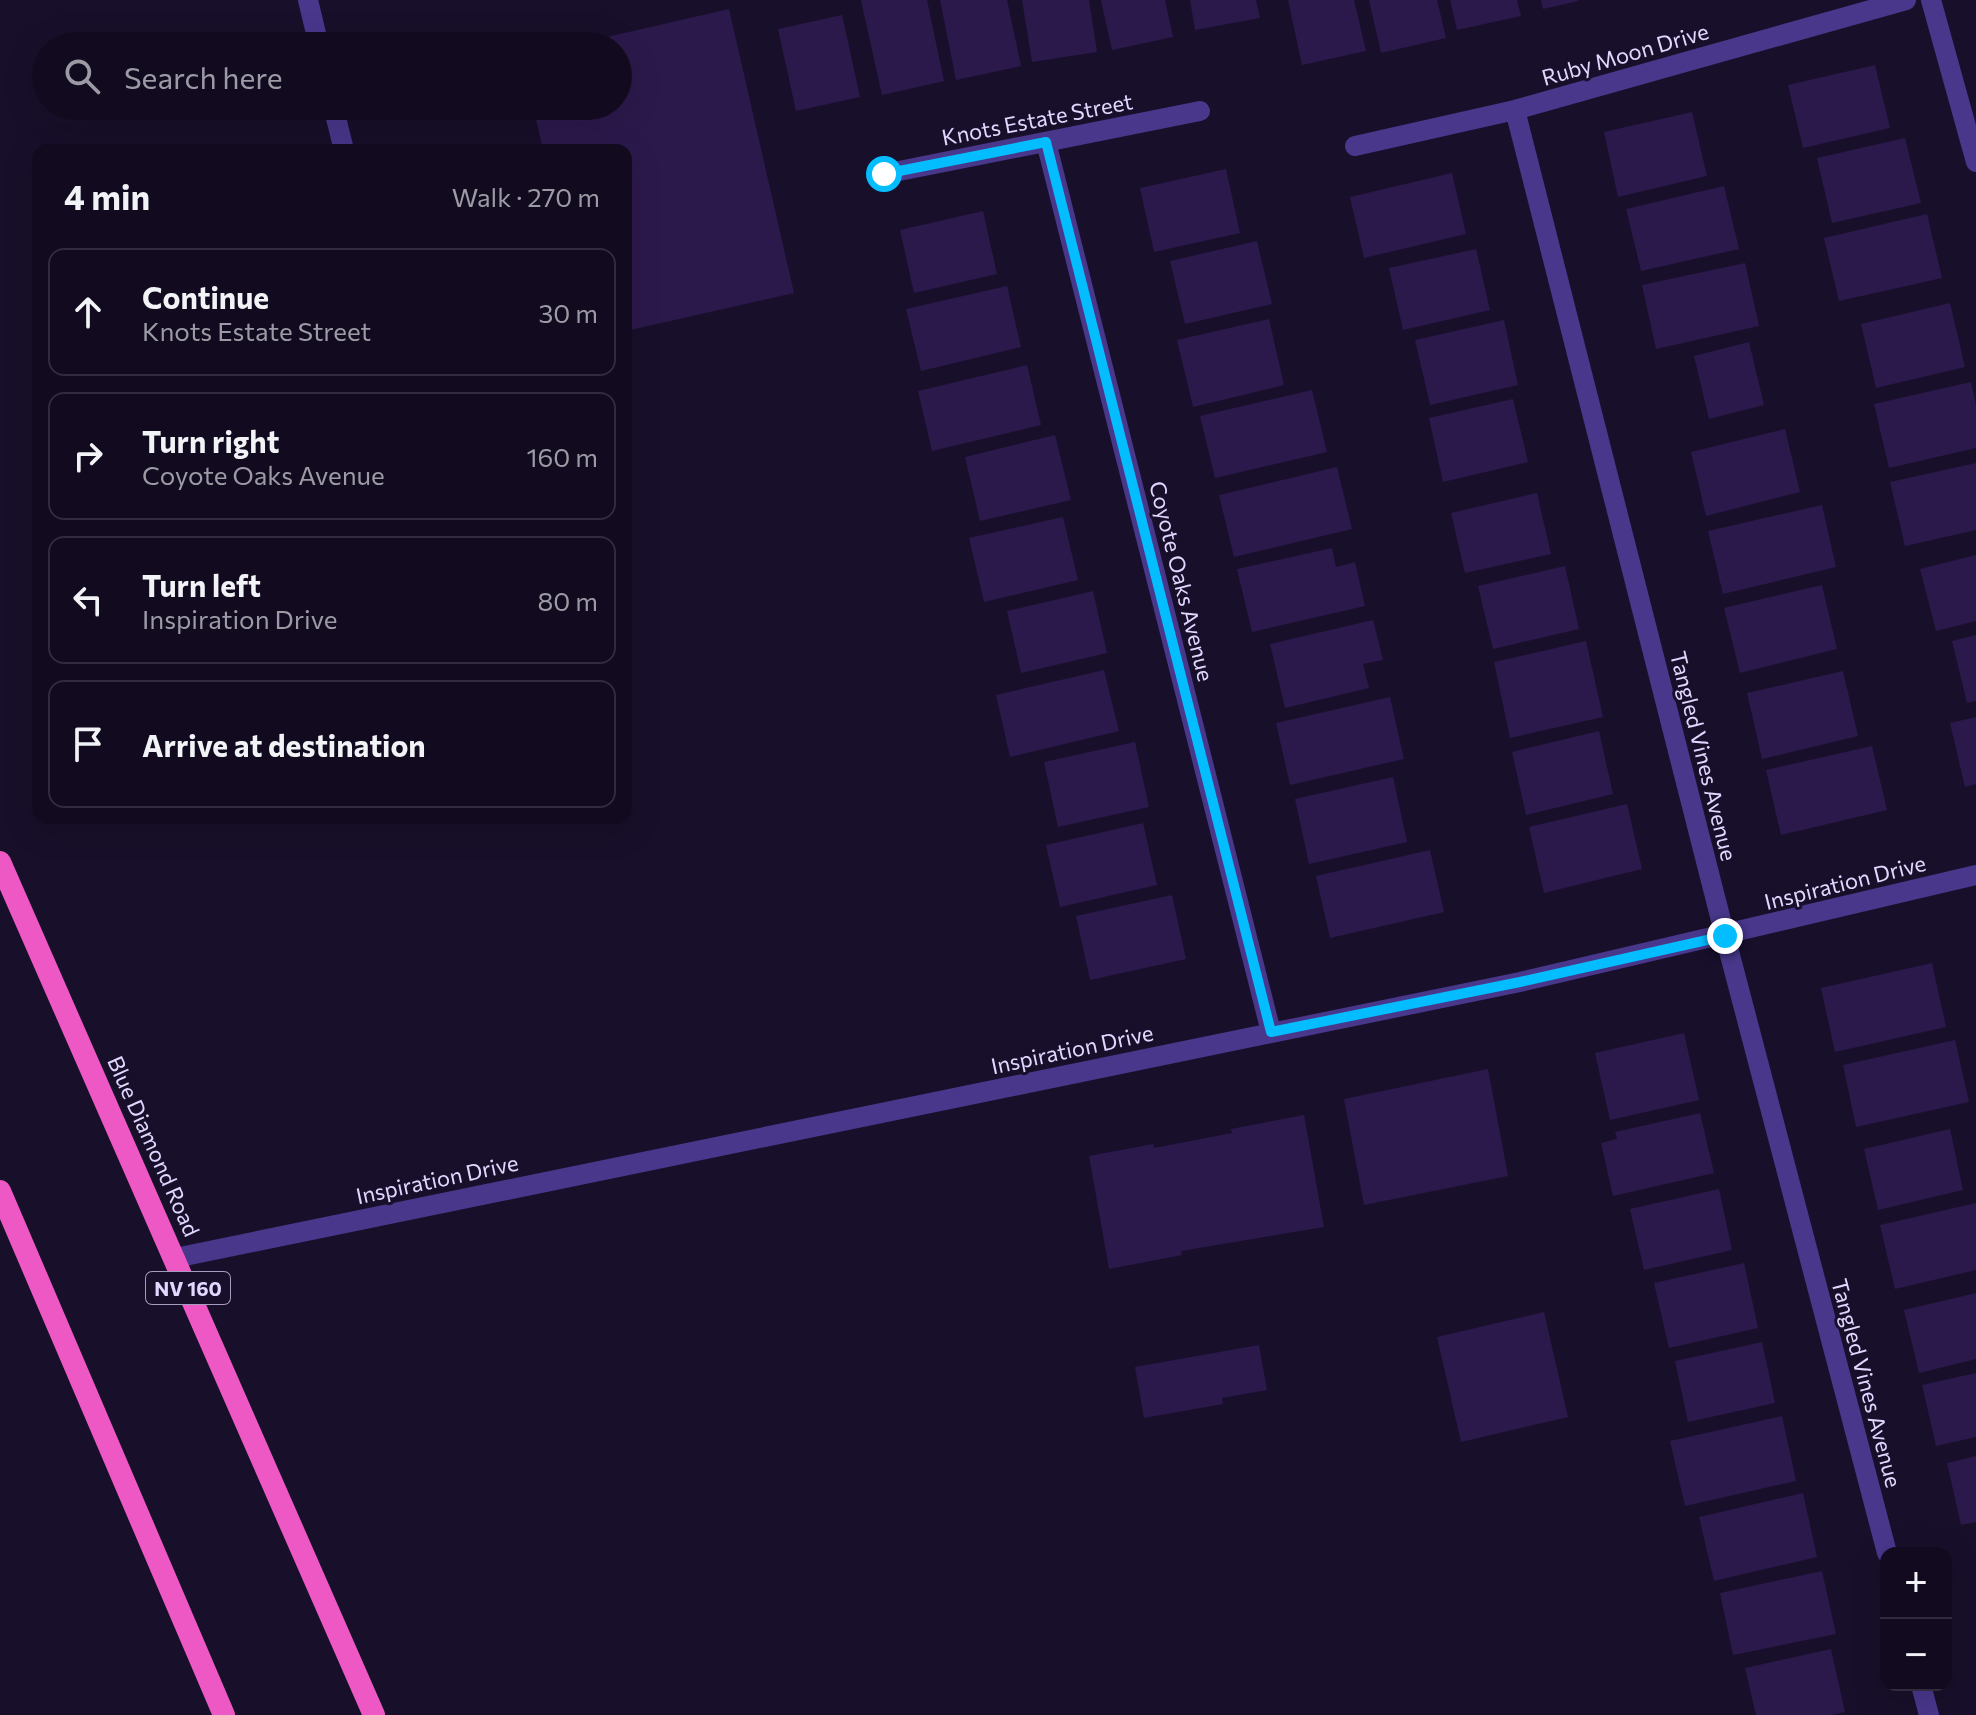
<!DOCTYPE html>
<meta charset="utf-8">
<style>
body{margin:0;font-family:Commissioner,sans-serif;background:#1f192d;color:#f1f3f6}
.controls{position:absolute;right:24px;bottom:24px;display:grid;overflow:hidden;border-radius:16px;box-shadow:0 8px 32px #0002}
.controls button{width:72px;height:72px;display:grid;place-items:center;padding:0;border:0;border-bottom:2px solid #312b3e;background:#120b20;color:#f1f3f6;font:40px sans-serif}
.stop{position:absolute;width:24px;height:24px;margin:-18px;border:6px solid #03bdff;border-radius:50%;background:#fff}
.stop.end{background:#03bdff;border-color:#fff;box-shadow:0 2px 8px #0008}
.list{margin:0;padding:0;list-style:none}
h2{display:flex;justify-content:space-between;align-items:center;height:104px;margin:0;padding:0 32px;font-size:34px}
h2 small{font-size:26px;font-weight:400;color:#9c9ba5}
.list li{display:grid;grid-template-columns:52px 1fr auto;gap:24px;align-items:center;box-sizing:border-box;height:128px;margin:0 16px 16px;padding:0 16px;border:2px solid #312b3e;border-radius:16px}
.list b{display:block;font-size:30px;white-space:nowrap}
.list p{margin:0;font-size:26px;white-space:nowrap;color:#9c9ba5}
.list em{font-size:26px;font-style:normal;color:#9c9ba5}
.icon{flex:none;width:44px;height:44px;fill:none;stroke:currentColor;stroke-width:2;stroke-linecap:round;stroke-linejoin:round}
.map{position:relative;flex:none;width:1976px;height:1715px;overflow:hidden}
.search{position:absolute;background:#120b20;box-shadow:0 8px 32px #0002;left:32px;top:32px;width:600px;height:88px;display:flex;align-items:center;gap:20px;box-sizing:border-box;padding:0 28px;border-radius:44px;color:#9c9ba5;font-size:30px}
.panel{position:absolute;background:#120b20;box-shadow:0 8px 32px #0002;left:32px;top:144px;width:600px;height:680px;border-radius:16px}
.map>svg:first-child{display:block}
</style>
<div class="map">
<svg width="1976" height="1715" viewBox="0 0 1976 1715">
<rect width="100%" height="100%" fill="#180f2a"/>
<path fill="#2c194c" d="M861,0H927L944,81L882,95Z
M940,0H1007L1021,66L956,80Z
M1022,0H1089L1097,52L1032,62Z
M1101,0H1165L1173,37L1112,50Z
M1190,0H1256L1260,18L1195,30Z
M1288,0H1354L1366,51L1302,65Z
M1369,0H1437L1446,38L1381,53Z
M1450,0H1517L1521,16L1457,30Z
M1541,0H1578V1L1543,9Z
M729,9L794,293L626,331V150H543L533,106H618V46L572,45Z
M842,15L860,97L796,111L778,29Z
M1875,65L1890,128L1803,148L1788,85Z
M1692,112L1707,176L1618,197L1604,132Z
M1905,138L1921,203L1832,223L1817,158Z
M1226,169L1240,233L1154,252L1140,188Z
M1452,173L1466,234L1364,258L1350,197Z
M1724,186L1739,249L1641,271L1626,209Z
M983,211L997,274L914,293L900,230Z
M1927,214L1942,278L1839,301L1824,238Z
M1257,241L1272,304L1185,324L1170,261Z
M1476,249L1490,310L1403,330L1389,268Z
M1745,263L1759,326L1656,349L1642,285Z
M1007,286L1021,347L921,371L906,309Z
M1950,303L1965,367L1876,388L1861,324Z
M1269,319L1284,385L1193,407L1177,340Z
M1504,320L1518,385L1430,405L1415,340Z
M1749,342L1764,405L1709,419L1694,356Z
M1027,365L1041,425L932,451L918,391Z
M1971,382L1976,405V448L1889,468L1874,404Z
M1312,390L1327,452L1215,478L1200,416Z
M1513,399L1528,462L1443,482L1429,418Z
M1785,429L1800,492L1706,516L1691,452Z
M1055,435L1071,500L980,521L965,457Z
M1976,463V530L1905,546L1890,482Z
M1337,467L1352,529L1234,557L1219,495Z
M1537,493L1551,554L1465,573L1451,513Z
M1822,505L1836,567L1723,594L1708,531Z
M1063,517L1078,580L984,602L969,538Z
M1332,548L1336,567L1355,562L1365,606L1252,632L1237,569Z
M1976,555V621L1936,631L1920,569Z
M1565,566L1579,629L1493,649L1478,586Z
M1822,585L1837,649L1740,673L1724,608Z
M1093,591L1107,653L1021,673L1007,611Z
M1373,620L1383,660L1363,664L1369,688L1285,708L1270,644Z
M1976,635V701L1967,703L1952,641Z
M1586,641L1603,717L1510,738L1494,662Z
M1104,670L1119,731L1010,757L996,695Z
M1843,671L1858,736L1762,759L1747,693Z
M1390,697L1404,759L1290,785L1276,723Z
M1976,717V784L1965,787L1950,723Z
M1599,731L1613,794L1526,815L1512,752Z
M1135,742L1149,807L1058,827L1044,762Z
M1872,746L1887,810L1781,835L1766,770Z
M1393,777L1407,842L1309,864L1295,799Z
M1627,804L1642,869L1544,893L1529,827Z
M1143,823L1157,885L1060,907L1046,845Z
M1430,850L1444,912L1330,938L1316,876Z
M1172,895L1186,959L1090,980L1076,916Z
M1932,963L1946,1027L1835,1052L1821,988Z
M1684,1033L1699,1100L1610,1120L1595,1053Z
M1955,1040L1969,1102L1856,1127L1843,1065Z
M1488,1069L1508,1176L1364,1205L1344,1099Z
M1700,1113L1714,1173L1613,1196L1601,1143L1617,1139L1615,1132Z
M1304,1115L1324,1227L1181,1251L1182,1255L1109,1269L1089,1156L1153,1144L1154,1148L1232,1133L1231,1129Z
M1950,1129L1963,1190L1878,1210L1864,1149Z
M1719,1189L1732,1250L1644,1270L1630,1209Z
M1976,1203V1270L1895,1289L1880,1225Z
M1744,1263L1758,1328L1669,1348L1654,1283Z
M1976,1293V1359L1919,1373L1904,1310Z
M1544,1312L1568,1417L1461,1442L1437,1337Z
M1762,1342L1775,1403L1688,1422L1675,1361Z
M1259,1345L1267,1390L1222,1398L1223,1404L1144,1418L1135,1367Z
M1976,1373V1437L1936,1446L1922,1385Z
M1782,1416L1796,1481L1685,1506L1670,1441Z
M1976,1456V1522L1961,1525L1947,1463Z
M1803,1493L1817,1557L1714,1581L1699,1517Z
M1822,1571L1836,1634L1733,1655L1720,1593Z
M1831,1649L1845,1712L1831,1715H1756L1745,1668Z"/>
<g fill="none" stroke-linecap="round" stroke-linejoin="round">
<path stroke="#48378b" stroke-width="20" d="M308,0L319,46
M333,106L344,150"/>
<path stroke="#48378b" stroke-width="20" d="M1931,0L1976,162
M1515,110L1725,936L1887,1553
M1046,142L1271,1032
M1355,146L1515,110L1906,0
M884,174L1200,111
M175,1258L1520,982L1976,875
M1921,1685L1929,1715"/>
<path stroke="#ee58c4" stroke-width="22" d="M0,862L374,1715
M0,1191L224,1715"/>
</g>
<g fill="none" stroke-linecap="round" stroke-linejoin="round">
<path stroke="#03bdff" stroke-width="10" d="M884,174L1046,142L1271,1032L1520,982L1725,936"/>
</g>
<g text-anchor="middle" dominant-baseline="central" stroke-width="6" stroke-linejoin="round" paint-order="stroke">
<rect fill="#180f2a" stroke="#a59bbf" stroke-width="2" x="146" y="1272" width="84" height="32" rx="6"/>
<g font-size="20" font-weight="bold" fill="#e2d7ff">
<text x="188" y="1288">NV 160</text>
</g>
<g font-size="22" fill="#e2d7ff" stroke="#180f2a">
<text transform="translate(1625 54) rotate(-16)">Ruby Moon Drive</text>
<text transform="translate(1037 119) rotate(-11)">Knots Estate Street</text>
<text transform="translate(1182 581) rotate(76)">Coyote Oaks Avenue</text>
<text transform="translate(1704 756) rotate(76)">Tangled Vines Avenue</text>
<text transform="translate(1845 882) rotate(-14)">Inspiration Drive</text>
<text transform="translate(1072 1049) rotate(-12)">Inspiration Drive</text>
<text transform="translate(154 1146) rotate(66)">Blue Diamond Road</text>
<text transform="translate(437 1179) rotate(-12)">Inspiration Drive</text>
<text transform="translate(1867 1383) rotate(75)">Tangled Vines Avenue</text>
</g>
</g>
</svg>
<div class="controls">
<button>+</button>
<button>−</button>
</div>
<div class="stop" style="left:884px;top:174px"></div>
<div class="stop end" style="left:1725px;top:936px"></div>
<div class="search"><svg class="icon" aria-label="search" viewBox="0 0 24 24"><circle cx="10" cy="10" r="6"/><path d="M15 15l6 6"/></svg>Search here</div>
<section class="panel">
<h2>4 min<small>Walk · 270 m</small></h2>
<ul class="list">
<li><svg class="icon" aria-label="ahead" viewBox="0 0 24 24"><path d="M12 20V5M6 11l6-6 6 6"/></svg><div><b>Continue</b><p>Knots Estate Street</p></div><em>30 m</em></li>
<li><svg class="icon" aria-label="right" viewBox="0 0 24 24"><path d="M7 20v-9h11M14 6l5 5-5 5"/></svg><div><b>Turn right</b><p>Coyote Oaks Avenue</p></div><em>160 m</em></li>
<li><svg class="icon" aria-label="left" viewBox="0 0 24 24"><path d="M17 20v-9H6M10 6l-5 5 5 5"/></svg><div><b>Turn left</b><p>Inspiration Drive</p></div><em>80 m</em></li>
<li><svg class="icon" aria-label="arrive" viewBox="0 0 24 24"><path d="M6 21V4h12l-3 4 3 4H6"/></svg><div><b>Arrive at destination</b></div></li>
</ul>
</section>
</div>
